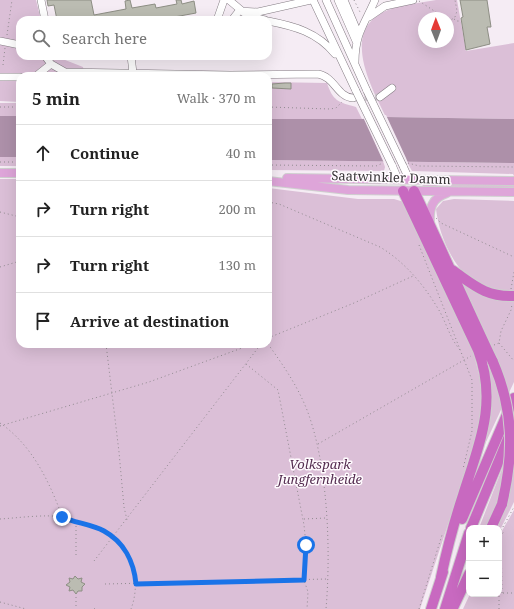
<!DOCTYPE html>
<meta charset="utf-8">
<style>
body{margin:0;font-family:"Noto Serif",serif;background:#f2f2f2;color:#222}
.controls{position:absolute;right:12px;bottom:12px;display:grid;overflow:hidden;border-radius:8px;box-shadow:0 4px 16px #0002}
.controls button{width:36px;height:36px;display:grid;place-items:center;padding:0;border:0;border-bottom:1px solid #e0e0e0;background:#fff;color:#222;font:20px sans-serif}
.compass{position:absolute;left:418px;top:12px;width:36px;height:36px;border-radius:50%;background:#fff;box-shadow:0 4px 16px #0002;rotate:359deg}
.stop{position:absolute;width:12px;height:12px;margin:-9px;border:3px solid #1a73e8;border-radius:50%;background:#fff}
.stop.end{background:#1a73e8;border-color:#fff;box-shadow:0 1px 4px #0008}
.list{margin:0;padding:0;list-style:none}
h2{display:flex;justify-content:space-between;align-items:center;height:52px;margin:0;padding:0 16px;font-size:17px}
h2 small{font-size:13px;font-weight:400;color:#767676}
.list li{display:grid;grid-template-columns:26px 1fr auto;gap:12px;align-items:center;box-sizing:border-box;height:56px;padding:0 16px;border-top:1px solid #e0e0e0}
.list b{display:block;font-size:15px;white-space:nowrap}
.list em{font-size:13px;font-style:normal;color:#767676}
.icon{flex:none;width:22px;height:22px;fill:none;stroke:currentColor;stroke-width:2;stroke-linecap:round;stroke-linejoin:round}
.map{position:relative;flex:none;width:514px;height:609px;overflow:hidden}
.search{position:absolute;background:#fff;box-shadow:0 4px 16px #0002;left:16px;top:16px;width:256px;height:44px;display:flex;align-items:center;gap:10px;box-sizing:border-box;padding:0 14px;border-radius:12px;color:#767676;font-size:15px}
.panel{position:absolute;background:#fff;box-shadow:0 4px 16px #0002;left:16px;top:72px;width:256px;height:276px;border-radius:12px}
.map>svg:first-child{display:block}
</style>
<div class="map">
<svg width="514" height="609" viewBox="0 0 514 609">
<rect width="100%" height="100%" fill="#f5ecf4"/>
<path fill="#dbbfd7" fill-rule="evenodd" d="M0,0H36L41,20H20V56H55L83,67L85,76H20V102L0,101Z
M436,0H457L466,51L514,43V119L386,117C371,87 339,29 388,10C403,4 420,3 436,0ZM424,18H448V42H424Z
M268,82L327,83C333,101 338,102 356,107L362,119H268Z
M0,103H20V116H0Z
M0,157H20V166H0Z
M268,160L514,163V176L513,174L412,171L407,162L383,161L385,167L384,171L268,170Z
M0,179H20V344H268V188L358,199H394L404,202L473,351L481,382L482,402L478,434L420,609H0Z
M422,183L514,185V188L423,187Z
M454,199L514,201V382L479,457L484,359L493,354L460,284L467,277C450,259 439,234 436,209L443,201Z
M514,438V502L499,532V528H479Z
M514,510V609H463L470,594H499V536Z"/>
<path fill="#ad90a9" d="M0,116H20V157H0Z
M386,117L514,119V163L268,160V119H362Z"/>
<path fill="#f5ecf4" d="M386,115L406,158L408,163H384L363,117Z"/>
<path fill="#bbbcb2" stroke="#8d8e84" d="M47,0H91L94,15L126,9L125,1L130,0L132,8L155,4L156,8L177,4L176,0H181L182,4L194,1L196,13L158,20H57L54,5L48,6Z
M460,0H487L491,27H487L490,44L466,50L461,18L463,17Z
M285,83H291V89L272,88V84Z
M75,576L78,579L82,578L81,582L85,584L82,587V591H78L76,594L73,590L69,591L70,587L66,585L70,582L69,578L73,579Z"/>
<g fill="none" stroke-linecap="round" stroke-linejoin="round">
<path stroke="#cfc7ce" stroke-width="7" stroke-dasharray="7 3.5" stroke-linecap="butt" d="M354,98L380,97"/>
<defs>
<path id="minor" d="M41,0L45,20
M229,0L248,16L265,20
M313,0L356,91
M326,0L367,91
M338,0L356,41
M344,0L358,33
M369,17L385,6L413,0
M217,20L224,0
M232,20L239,11L258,12L311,0
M268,21C294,26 317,32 335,54
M0,41L20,45
M45,56L51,64L65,72L230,75L318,74C335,77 337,97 353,98
M72,56H92
M131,56L133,73
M355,62C355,34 364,25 375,0
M36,76L51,64
M0,77H20
M380,97L392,88
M392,165L398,179
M403,166L409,179"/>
<path id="major" d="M0,173H20
M287,178L514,181
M268,181L348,190L514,192
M430,223C429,208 432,198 447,193"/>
<path id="highway" d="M403,191L478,350C498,403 479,444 463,495C454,522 447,549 441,577
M414,191C441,248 466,305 493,362
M452,270C474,285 485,297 514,296
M462,519L514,398
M471,528L510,434
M491,528L502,504
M431,609L443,572
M445,609L469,533
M448,609L454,606L469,574"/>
</defs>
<use href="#minor" stroke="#847c83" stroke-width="8"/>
<use href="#major" stroke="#cfcfcf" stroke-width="10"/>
<use href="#highway" stroke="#cfcfcf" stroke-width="12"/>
<path stroke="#918b90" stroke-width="1" stroke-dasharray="1 3" stroke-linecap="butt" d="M354,0L361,14
M419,1L445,18
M448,19L451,20L455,17L457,11L455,0
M454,19L457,21H461
M7,35L12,0
M3,65L5,48
M0,107H20
M268,107L330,109L336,108L342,102
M0,162H20
M408,163L419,166L514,167
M268,165L376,166L383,163
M268,193L271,202
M268,202L279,204L380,247C405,262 425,286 440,312C447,325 450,338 460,350
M0,212L20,217
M436,218L441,223L514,257
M419,245L472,380V431L463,469
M0,267L20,261
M511,289L514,272
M268,338L354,303L413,276
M499,343L514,361
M106,344L119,452L124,507L127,520
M268,344C283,365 297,385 307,410C328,465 331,550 326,609
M494,345L499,343L501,331L512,308L511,304
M246,364L278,390L304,525L306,545L304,580L308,592L307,609
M0,423C32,445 49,481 62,516
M0,426L149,382L253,344
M318,444L471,356
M0,519C17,518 46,514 62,517C66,518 71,521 76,523C84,526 94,526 102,530C132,544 142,580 131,609
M304,519L326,518
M499,534L514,507
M76,555V524
M94,561L261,344
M105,584L327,579
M502,593L501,536L504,531
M76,597V609
M0,602L26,609
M94,608L95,609
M419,609L442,535
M499,609V593H514"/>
<use href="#minor" stroke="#fff" stroke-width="7"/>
<use href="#major" stroke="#dea5d9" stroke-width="8"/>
<use href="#highway" stroke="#c869c0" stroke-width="10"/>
<defs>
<path id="minor-bridge" d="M356,91L392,165
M367,91L403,166"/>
<path id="highway-bridge" d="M493,362C514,411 514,453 502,504"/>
</defs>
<use href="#minor-bridge" stroke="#847c83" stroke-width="8" stroke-linecap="butt"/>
<use href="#highway-bridge" stroke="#cfcfcf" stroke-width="12" stroke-linecap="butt"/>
<use href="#minor-bridge" stroke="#fff" stroke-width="7"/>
<use href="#highway-bridge" stroke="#c869c0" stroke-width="10"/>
</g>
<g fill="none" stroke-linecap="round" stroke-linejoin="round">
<path stroke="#1a73e8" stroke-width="5" d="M62,517C75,523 91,524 104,531C124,542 134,562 136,584L304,580L306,545"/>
</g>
<g text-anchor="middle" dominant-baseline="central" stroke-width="3" stroke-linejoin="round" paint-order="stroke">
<g font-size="13" fill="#393538" stroke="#fffbfe">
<text transform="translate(391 177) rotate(2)">Saatwinkler Damm</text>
</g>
<g font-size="13" font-style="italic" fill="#552d51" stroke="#fffbfe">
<text x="320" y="464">Volkspark<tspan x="320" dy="15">Jungfernheide</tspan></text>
</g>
</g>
</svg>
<div class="controls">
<button>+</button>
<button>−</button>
</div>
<svg class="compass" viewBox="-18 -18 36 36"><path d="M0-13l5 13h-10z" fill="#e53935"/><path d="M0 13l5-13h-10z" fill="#767676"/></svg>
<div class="stop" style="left:306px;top:545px"></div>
<div class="stop end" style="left:62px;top:517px"></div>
<div class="search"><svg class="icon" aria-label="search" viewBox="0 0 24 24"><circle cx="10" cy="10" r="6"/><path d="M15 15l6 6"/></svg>Search here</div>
<section class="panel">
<h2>5 min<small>Walk · 370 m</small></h2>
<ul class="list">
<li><svg class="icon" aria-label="ahead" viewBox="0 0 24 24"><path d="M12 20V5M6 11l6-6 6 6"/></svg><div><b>Continue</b></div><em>40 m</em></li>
<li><svg class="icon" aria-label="right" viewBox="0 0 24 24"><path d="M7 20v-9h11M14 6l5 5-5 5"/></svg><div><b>Turn right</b></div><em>200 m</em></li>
<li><svg class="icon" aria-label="right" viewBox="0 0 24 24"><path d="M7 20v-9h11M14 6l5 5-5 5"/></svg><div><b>Turn right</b></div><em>130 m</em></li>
<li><svg class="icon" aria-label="arrive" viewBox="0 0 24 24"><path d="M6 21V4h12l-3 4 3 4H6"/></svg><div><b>Arrive at destination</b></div></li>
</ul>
</section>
</div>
